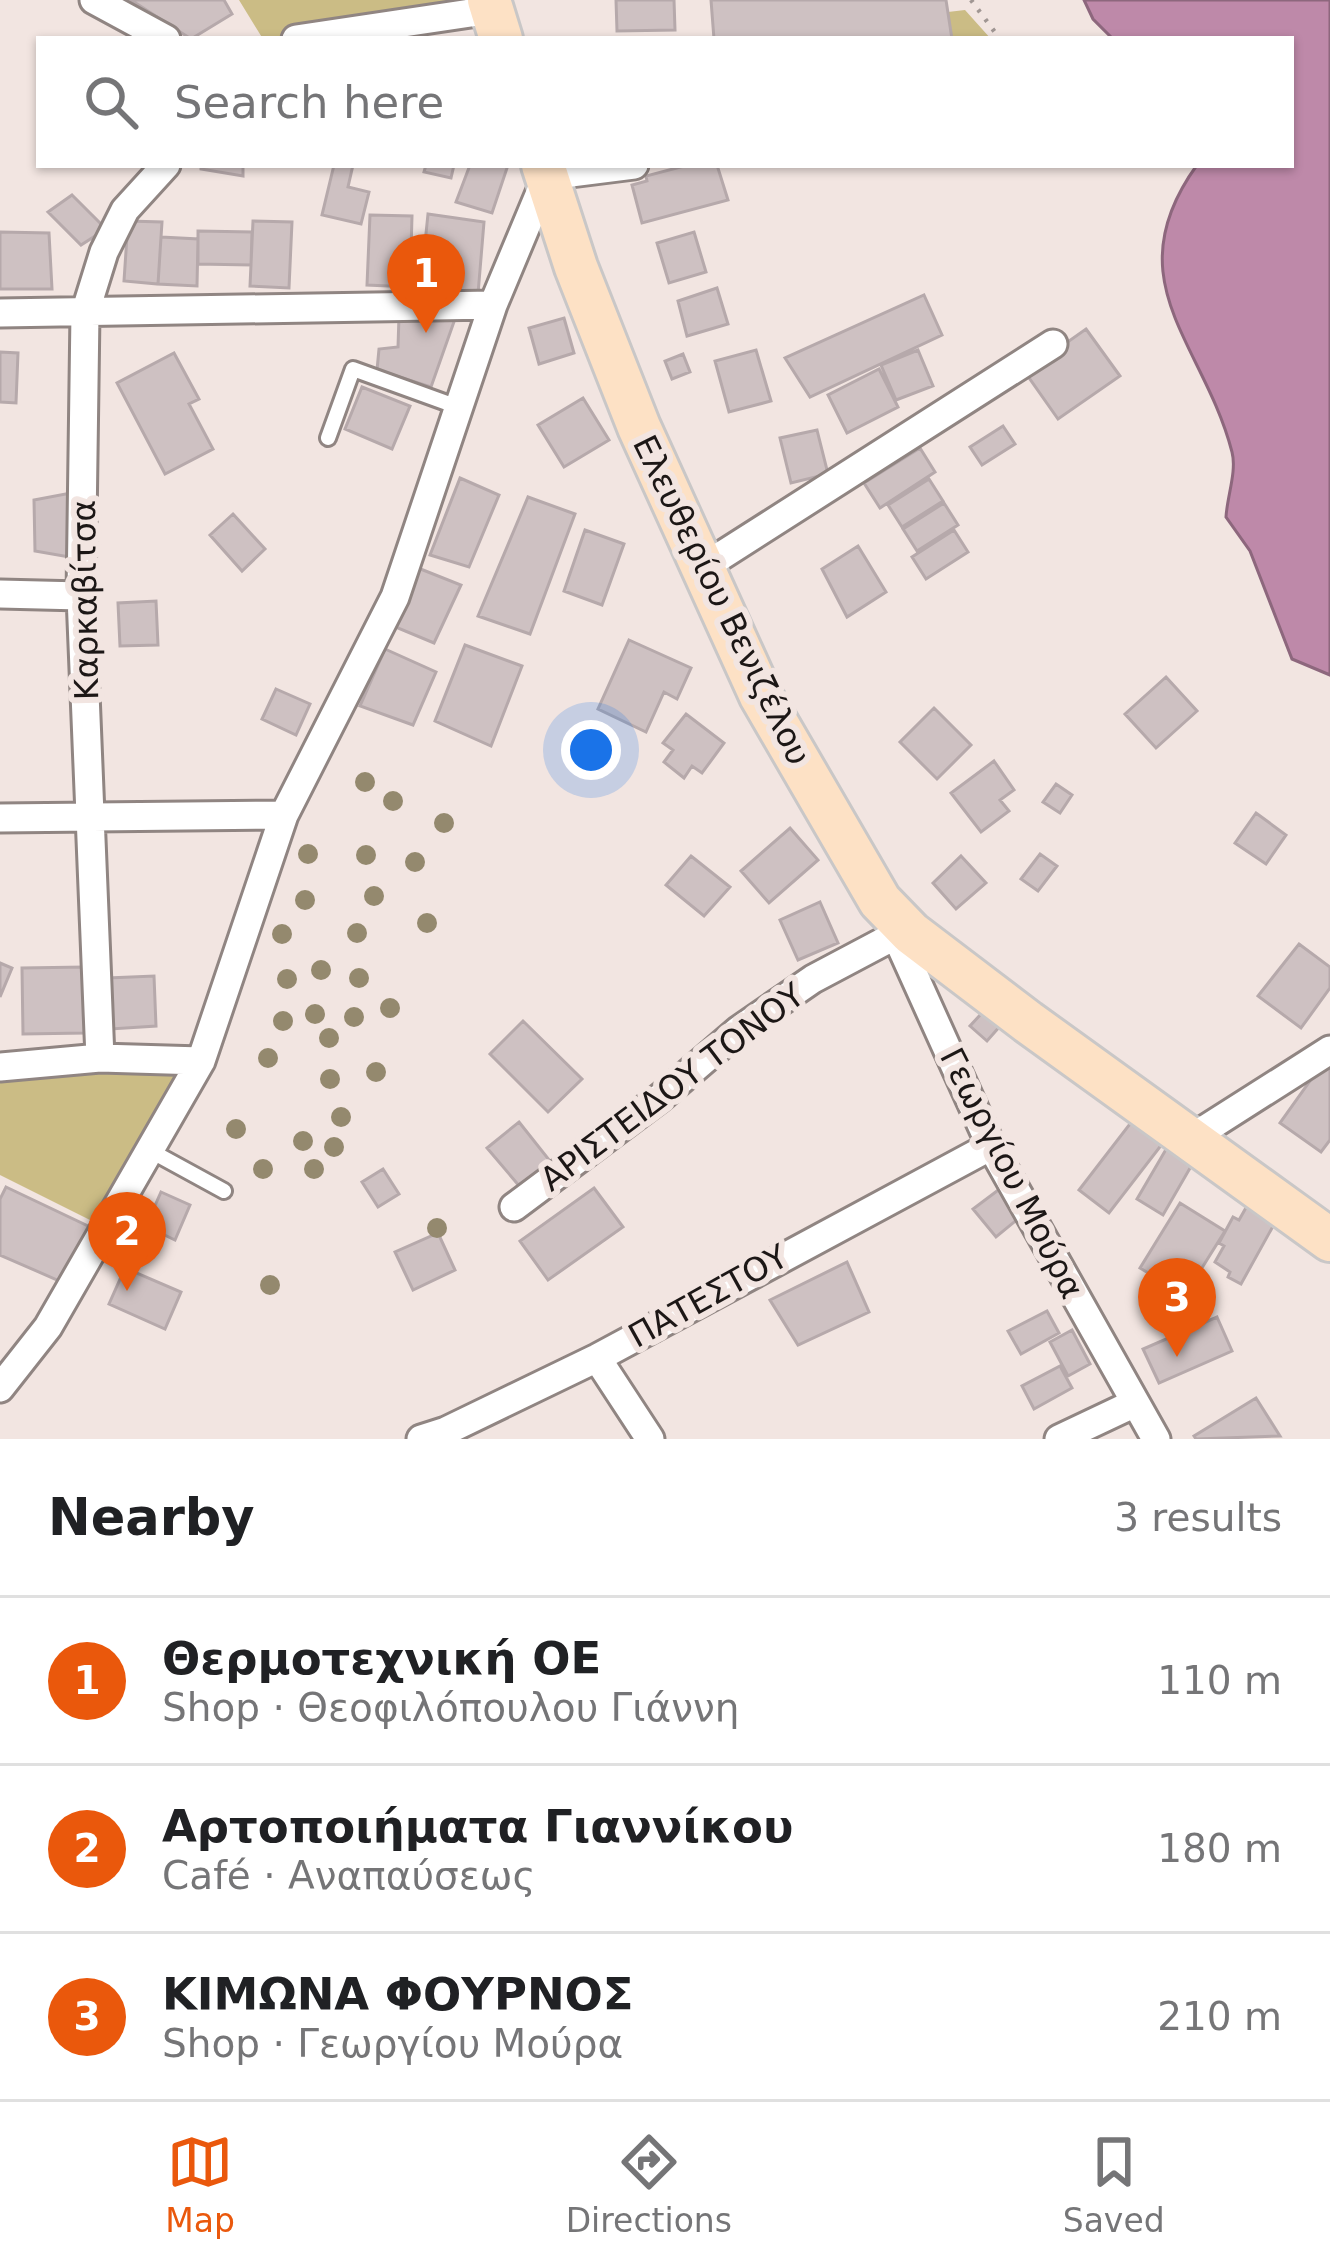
<!DOCTYPE html>
<meta charset="utf-8">
<style>
body{margin:0;font-family:"DejaVu Sans",sans-serif;background:#f2f2f2;color:#202124}
.you{position:absolute;left:591px;top:750px;width:42px;height:42px;margin:-30px;border:9px solid #fff;border-radius:50%;background:#1a73e8;box-shadow:0 0 0 18px #1a73e833}
.badge{display:grid;place-items:center;width:78px;height:78px;border-radius:50%;background:#ea580c;color:#fff;font-size:39px;font-weight:700}
.pin{position:absolute;translate:-50% -99px;filter:drop-shadow(0 3px 6px #0008)}
.pin::after{content:'';position:absolute;top:63px;width:42px;height:36px;background:inherit;clip-path:polygon(0 0,100% 0,50% 100%)}
.list{margin:0;padding:0;list-style:none}
h2{display:flex;justify-content:space-between;align-items:center;height:156px;margin:0;padding:0 48px;font-size:51px}
h2 small{font-size:39px;font-weight:400;color:#757577}
.list li{display:grid;grid-template-columns:78px 1fr auto;gap:36px;align-items:center;box-sizing:border-box;height:168px;padding:0 48px;border-top:3px solid #e0e0e0}
.list b{display:block;font-size:45px;white-space:nowrap}
.list p{margin:0;font-size:39px;white-space:nowrap;color:#757577}
.list em{font-size:39px;font-style:normal;color:#757577}
.icon{flex:none;width:66px;height:66px;fill:none;stroke:currentColor;stroke-width:2;stroke-linecap:round;stroke-linejoin:round}
.map{position:relative;flex:none;width:1330px;height:1439px;overflow:hidden}
.search{position:absolute;background:#fff;box-shadow:0 3px 9px #0004;left:36px;right:36px;top:36px;height:132px;display:flex;align-items:center;gap:30px;box-sizing:border-box;padding:0 42px;border-radius:0px;color:#757577;font-size:45px}
.sheet{height:660px;background:#fff}
nav{display:flex;justify-content:space-around;align-items:center;box-sizing:border-box;height:168px;border-top:3px solid #e0e0e0;background:#fff;font-size:33px;color:#757577}
nav a{display:grid;justify-items:center;gap:6px}
nav .on{color:#ea580c}
.map>svg:first-child{display:block}
</style>
<div class="map">
<svg width="1330" height="1439" viewBox="0 0 1330 1439">
<rect width="100%" height="100%" fill="#f2e5e1"/>
<path fill="#cbbc85" d="M239,0H473L296,39H263Z
M965,10L991,39H952L948,12Z
M189,1070L96,1223L0,1175V1072Z"/>
<path fill="#be89a9" stroke="#8d677d" stroke-width="3" d="M1084,0H1330V675L1292,659L1250,551L1226,517C1227,497 1237,471 1232,452C1204,343 1113,281 1197,165H1291V39H1113L1093,19Z"/>
<path fill="#cec1c2" stroke="#b6a9ab" stroke-width="3" d="M131,0H224L232,14L191,39Z
M616,0H674L675,30L617,31Z
M711,0H946L952,39H714Z
M201,165H243V176L201,169Z
M334,165H353L348,187L369,192L361,224L322,215Z
M426,165H454L451,178L424,172Z
M470,165H508L492,213L456,202Z
M688,165H717L728,200L642,223L632,185L647,181L646,176Z
M72,195L106,229L81,245L48,212Z
M428,214L484,222L478,294L420,292Z
M370,215L412,216L410,287L367,285Z
M128,221L162,222L158,284L124,281Z
M253,221L292,222L289,288L250,286Z
M198,231L252,232L251,265L198,264Z
M0,232L49,233L52,289H0Z
M694,232L706,272L669,283L657,243Z
M161,237L198,239L197,286L158,284Z
M717,288L728,324L687,336L678,301Z
M924,295L942,335L810,397L785,358Z
M399,316H456L431,387L377,370L379,349L398,347Z
M564,318L574,353L539,364L529,328Z
M1086,329L1120,376L1058,419L1025,372Z
M756,350L771,401L729,412L715,361Z
M918,350L933,386L896,400L881,365Z
M0,352L18,353L16,403L0,402Z
M174,353L199,399L189,404L213,449L165,474L117,383Z
M683,354L690,372L672,379L665,361Z
M879,369L898,407L847,433L828,395Z
M362,387L410,406L392,449L345,429Z
M583,398L609,440L564,467L538,425Z
M1003,426L1015,444L982,465L970,447Z
M817,430L828,474L791,483L780,438Z
M920,448L935,472L880,508L864,483Z
M460,478L499,495L469,567L430,555Z
M929,479L943,501L902,527L888,505Z
M76,492L75,558L35,551L34,500Z
M528,497L575,514L530,634L478,616Z
M944,503L958,525L917,551L903,529Z
M233,514L265,549L242,571L210,535Z
M585,530L624,544L602,605L564,591Z
M954,530L968,552L926,579L912,557Z
M858,546L886,592L847,617L822,569Z
M418,568L461,585L434,643L393,626Z
M156,601L158,645L120,646L118,603Z
M629,640L691,668L677,699L664,692L646,732L598,709Z
M465,645L522,666L491,746L435,721Z
M385,649L436,672L413,725L360,706Z
M1166,677L1197,711L1156,748L1125,714Z
M276,689L310,704L296,735L262,719Z
M934,708L971,745L937,779L900,742Z
M686,714L724,743L702,773L692,766L684,778L664,762L673,750L663,743Z
M994,761L1014,790L1000,800L1009,811L981,832L951,793Z
M1056,784L1072,795L1060,813L1043,802Z
M1256,813L1286,835L1266,864L1235,843Z
M790,828L818,860L769,903L741,871Z
M1040,854L1057,866L1038,891L1021,879Z
M691,856L730,887L704,916L666,885Z
M961,856L986,883L956,909L933,883Z
M820,902L838,943L798,960L780,920Z
M1299,944L1330,967V988L1301,1028L1258,996Z
M0,963L12,968L0,997Z
M84,967L85,1033L23,1034L22,968Z
M154,976L156,1026L111,1029L108,978Z
M992,1002L1008,1017L987,1041L970,1026Z
M523,1021L582,1079L548,1112L490,1054Z
M1325,1060L1330,1064V1140L1321,1152L1280,1123Z
M1136,1116L1166,1139L1109,1213L1079,1190Z
M519,1122L550,1161L521,1188L487,1148Z
M1175,1134L1201,1149L1163,1215L1137,1199Z
M383,1169L399,1194L378,1207L362,1182Z
M6,1187L90,1227L64,1283L0,1255V1199Z
M594,1188L623,1227L548,1280L520,1241Z
M1001,1188L1019,1218L996,1237L973,1209Z
M161,1192L190,1205L175,1240L146,1226Z
M1180,1203L1225,1231L1185,1295L1140,1268Z
M1247,1206L1277,1219L1241,1284L1228,1277L1230,1272L1215,1262L1224,1246L1219,1243L1233,1217L1239,1220Z
M438,1233L455,1270L413,1290L395,1252Z
M847,1262L869,1312L798,1345L770,1300Z
M125,1268L181,1292L165,1329L109,1304Z
M1047,1311L1059,1333L1021,1354L1008,1331Z
M1217,1317L1232,1351L1159,1383L1143,1349Z
M1072,1330L1090,1364L1068,1376L1050,1342Z
M1060,1366L1072,1388L1034,1409L1022,1386Z
M1256,1398L1280,1436L1196,1439L1194,1436Z"/>
<g fill="none" stroke-linecap="round" stroke-linejoin="round">
<defs>
<path id="lane" d="M328,438L353,369L458,407
M149,1150L224,1191"/>
<path id="street" d="M94,0L166,39
M296,39L491,10
M0,313L493,305
M702,568L1053,344
M0,594L81,596
M0,818L284,815
M889,920L991,1146L1156,1439
M100,1058L81,596L85,313L104,252L125,210L166,165
M0,1067L100,1058L201,1061
M1190,1139L1330,1050
M514,1207L661,1097L739,1030L813,979L896,935
M597,1358L650,1439
M0,1388L48,1327L201,1061L284,815L395,597L493,305L547,176L634,165
M421,1439L446,1431L597,1358L991,1146
M1059,1439L1135,1403"/>
<path id="primary" d="M489,0L501,39
M543,165L576,267L639,427L761,696L880,901L911,933L1028,1022L1330,1240"/>
</defs>
<use href="#lane" stroke="#908582" stroke-width="20"/>
<use href="#street" stroke="#908582" stroke-width="33"/>
<use href="#primary" stroke="#c9c7c7" stroke-width="48"/>
<path stroke="#a09693" stroke-width="4.5" stroke-dasharray="3 9" stroke-linecap="butt" d="M971,0L1000,39"/>
<use href="#lane" stroke="#fff" stroke-width="14"/>
<use href="#street" stroke="#fff" stroke-width="27"/>
<use href="#primary" stroke="#fde1c5" stroke-width="42"/>
</g>
<g fill="#94896e">
<circle cx="365" cy="782" r="10"/>
<circle cx="393" cy="801" r="10"/>
<circle cx="444" cy="823" r="10"/>
<circle cx="308" cy="854" r="10"/>
<circle cx="366" cy="855" r="10"/>
<circle cx="415" cy="862" r="10"/>
<circle cx="374" cy="896" r="10"/>
<circle cx="305" cy="900" r="10"/>
<circle cx="427" cy="923" r="10"/>
<circle cx="357" cy="933" r="10"/>
<circle cx="282" cy="934" r="10"/>
<circle cx="321" cy="970" r="10"/>
<circle cx="359" cy="978" r="10"/>
<circle cx="287" cy="979" r="10"/>
<circle cx="390" cy="1008" r="10"/>
<circle cx="315" cy="1014" r="10"/>
<circle cx="354" cy="1017" r="10"/>
<circle cx="283" cy="1021" r="10"/>
<circle cx="329" cy="1038" r="10"/>
<circle cx="268" cy="1058" r="10"/>
<circle cx="376" cy="1072" r="10"/>
<circle cx="330" cy="1079" r="10"/>
<circle cx="341" cy="1117" r="10"/>
<circle cx="236" cy="1129" r="10"/>
<circle cx="303" cy="1141" r="10"/>
<circle cx="334" cy="1147" r="10"/>
<circle cx="263" cy="1169" r="10"/>
<circle cx="314" cy="1169" r="10"/>
<circle cx="437" cy="1228" r="10"/>
<circle cx="270" cy="1285" r="10"/>
</g>
<g text-anchor="middle" dominant-baseline="central" stroke-width="12" stroke-linejoin="round" paint-order="stroke">
<g font-size="33" fill="#1c1716" stroke="#f2e5e1">
<text transform="translate(85 600) rotate(-91)">Καρκαβίτσα</text>
<text transform="translate(722 600) rotate(64)">Ελευθερίου Βενιζέλου</text>
<text transform="translate(672 1087) rotate(-37)">ΑΡΙΣΤΕΙΔΟΥ ΤΟΝΟΥ</text>
<text transform="translate(1012 1173) rotate(63)">Γεωργίου Μούρα</text>
<text transform="translate(708 1296) rotate(-29)">ΠΑΤΕΣΤΟΥ</text>
</g>
</g>
</svg>
<div class="you"></div>
<div class="pin badge" style="left:426px;top:333px">1</div>
<div class="pin badge" style="left:127px;top:1291px">2</div>
<div class="pin badge" style="left:1177px;top:1357px">3</div>
<div class="search"><svg class="icon" aria-label="search" viewBox="0 0 24 24"><circle cx="10" cy="10" r="6"/><path d="M15 15l6 6"/></svg>Search here</div>
</div>
<section class="sheet">
<h2>Nearby<small>3 results</small></h2>
<ul class="list">
<li><span class="badge">1</span><div><b>Θερμοτεχνική ΟΕ</b><p>Shop · Θεοφιλόπουλου Γιάννη</p></div><em>110 m</em></li>
<li><span class="badge">2</span><div><b>Αρτοποιήματα Γιαννίκου</b><p>Café · Αναπαύσεως</p></div><em>180 m</em></li>
<li><span class="badge">3</span><div><b>ΚΙΜΩΝΑ ΦΟΥΡΝΟΣ</b><p>Shop · Γεωργίου Μούρα</p></div><em>210 m</em></li>
</ul>
</section>
<nav>
<a class="on"><svg class="icon" aria-label="map" viewBox="0 0 24 24"><path d="M3 6l6-2 6 2 6-2v14l-6 2-6-2-6 2zM9 4v14M15 6v14"/></svg>Map</a>
<a><svg class="icon" aria-label="directions" viewBox="0 0 24 24"><path d="M12 3l9 9-9 9-9-9zM9 14v-3h6M13 9l2 2-2 2"/></svg>Directions</a>
<a><svg class="icon" aria-label="saved" viewBox="0 0 24 24"><path d="M7 4h10v16l-5-4-5 4z"/></svg>Saved</a>
</nav>
